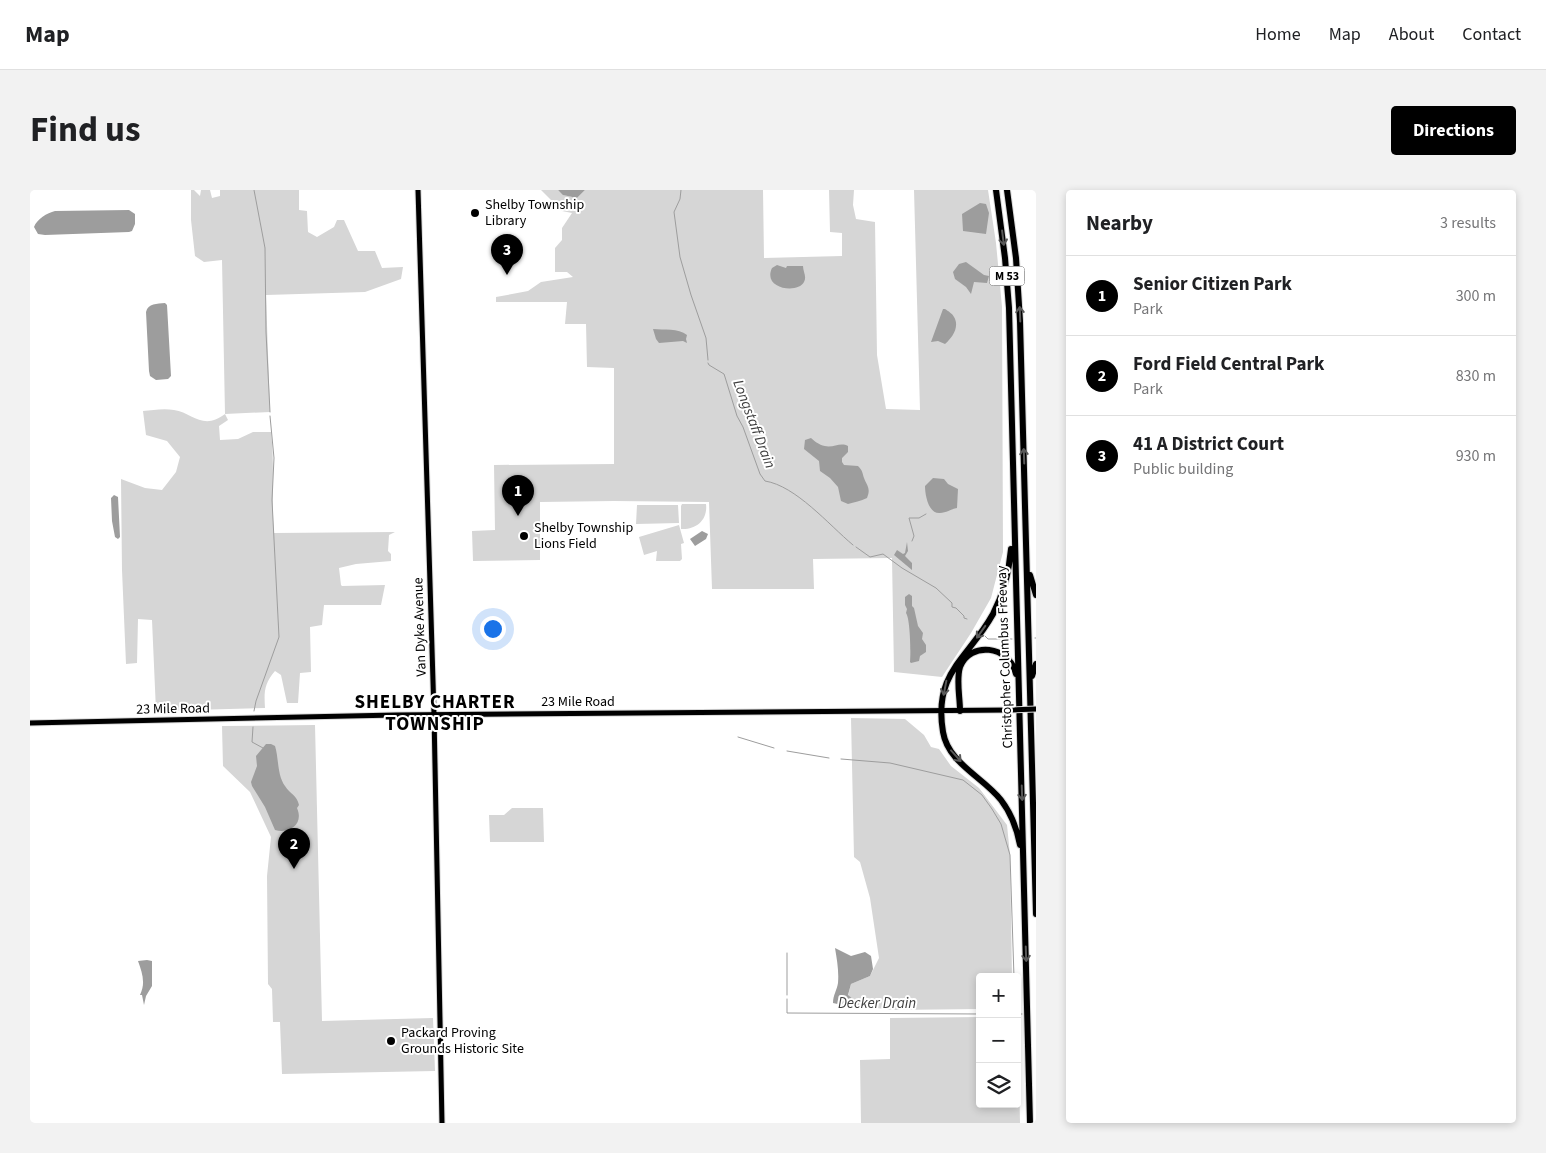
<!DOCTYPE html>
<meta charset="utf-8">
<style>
body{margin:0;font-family:"Source Sans 3",sans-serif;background:#f2f2f2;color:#202124}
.controls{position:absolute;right:15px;bottom:15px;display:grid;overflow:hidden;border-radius:5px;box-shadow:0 2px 8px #0003}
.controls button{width:45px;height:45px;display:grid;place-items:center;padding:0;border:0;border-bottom:1px solid #e0e0e0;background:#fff;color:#202124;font:25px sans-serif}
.you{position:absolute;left:462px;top:438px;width:18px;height:18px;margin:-12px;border:4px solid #fff;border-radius:50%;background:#1a73e8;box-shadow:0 0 0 8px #1a73e833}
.badge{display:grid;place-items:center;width:32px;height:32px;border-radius:50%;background:#000;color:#fff;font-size:16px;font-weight:700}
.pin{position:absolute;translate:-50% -41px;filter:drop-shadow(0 1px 2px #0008)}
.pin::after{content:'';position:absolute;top:26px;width:18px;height:15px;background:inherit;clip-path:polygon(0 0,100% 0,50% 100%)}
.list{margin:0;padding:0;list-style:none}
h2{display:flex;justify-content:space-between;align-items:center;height:65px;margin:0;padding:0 20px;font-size:21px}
h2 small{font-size:16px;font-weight:400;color:#757577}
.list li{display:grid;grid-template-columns:32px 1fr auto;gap:15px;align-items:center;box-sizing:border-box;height:80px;padding:0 20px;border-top:1px solid #e0e0e0}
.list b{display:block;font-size:19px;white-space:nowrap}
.list p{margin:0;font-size:16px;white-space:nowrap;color:#757577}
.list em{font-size:16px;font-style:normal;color:#757577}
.icon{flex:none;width:28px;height:28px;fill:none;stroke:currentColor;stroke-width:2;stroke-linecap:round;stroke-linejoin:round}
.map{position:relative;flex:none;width:1006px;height:933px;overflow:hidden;border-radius:5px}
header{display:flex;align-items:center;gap:30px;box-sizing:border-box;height:70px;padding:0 25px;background:#fff;border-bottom:1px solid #e0e0e0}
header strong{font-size:24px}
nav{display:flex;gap:28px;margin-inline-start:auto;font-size:18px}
.intro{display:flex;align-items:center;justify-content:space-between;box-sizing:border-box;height:120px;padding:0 30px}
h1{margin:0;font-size:35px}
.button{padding:12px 22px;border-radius:5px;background:#000;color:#fff;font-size:18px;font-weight:700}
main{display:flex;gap:30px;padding:0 30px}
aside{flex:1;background:#fff;border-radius:5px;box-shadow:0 2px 8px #0003}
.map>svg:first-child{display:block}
</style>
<header>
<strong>Map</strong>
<nav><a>Home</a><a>Map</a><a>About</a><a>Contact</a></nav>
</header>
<div class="intro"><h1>Find us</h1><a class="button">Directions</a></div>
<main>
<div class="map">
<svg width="1006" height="933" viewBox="0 0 1006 933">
<rect width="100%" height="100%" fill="#fff"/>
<path fill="#d6d6d6" d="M161,0H164L170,6L171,0H180L182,8L190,6V0H269V20L277,21L278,42L287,47L304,37L307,30H314L328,61H345L352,78L373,77L371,89L335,102L236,105L240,222L195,224L198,230L189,236L190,250L208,249L223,242H241C245,276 241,309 244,343L365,342L359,345L358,361L361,364V371L326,374L309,378L311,395L312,396L355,395L351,415H294L292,435L280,437L281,482L270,483L268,513H257L251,485L245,481C234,494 234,502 235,518L126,521L122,430L108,429L107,473L96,474L92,380L91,289L115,298L132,300L146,282L150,267L137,251L116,245L113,221C123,220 134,218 144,220C163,223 173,241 195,224L192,70L174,72L165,66L161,30Z
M511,0H528L534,5L547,8L555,0H733L734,68L812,66V43L800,42L799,0H824L823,15L826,29L845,32L847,165L856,219L890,220L884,0H958L966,53L972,117L973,362L961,408L941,443L912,487L864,482L862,368L783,369L784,399H682L679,312L584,311L510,312V370L443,371L442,341L465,340L464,275L584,274V178L557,177L556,134H535L537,112H466V107L498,101L511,92L543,87L537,82H525V58L532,50V38L542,23L532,21Z
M652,314H676C678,330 666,340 651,339V316Z
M607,315H648L649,333L606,334Z
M649,335L654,353L651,354L652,369L650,371H626L627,361L614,365L609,347Z
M821,528L875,529L894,545L901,557L909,559L921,576L949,598L977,635L980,665L982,787H950V819L863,820L831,816L818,806L821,794L840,786L849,768L840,708L830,672L824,667Z
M285,535L292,831L403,828L405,881L252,884L250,832H243L242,799L238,794L237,686L241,647L220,602L193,576L192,536Z
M482,618H513L514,652H460L459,625H474Z
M950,827V914H987L988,827L990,933H831L830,870L860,869V828Z"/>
<path fill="#9d9d9d" d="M528,0H555L547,8L533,5Z
M950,13L956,14L959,23L956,44L933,41L932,24Z
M99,20L105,24V34L102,41L99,42L15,45L8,44L4,37C7,29 17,23 25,21Z
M936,72L954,85L959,86L957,93L944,92L941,104L936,97L925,89L923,82L929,74Z
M747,75L756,78L757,76H773C773,82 777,86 774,92C768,104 732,99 742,78Z
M135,113L137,115L141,186L138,189L126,190L120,186L119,181L116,122C118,113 127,114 135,113Z
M913,119H915C918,121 923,124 924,127C930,137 922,148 915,154L908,151L901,152Z
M623,139C634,140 648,138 657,145L656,149L657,153L653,151L629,153L626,149Z
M781,248C799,265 807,250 818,256V262L812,268V272L814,275L828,276C833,281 832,282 834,288C837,296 841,298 837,308C831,311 824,312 818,314L811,311L808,297L800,288L790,281L789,271L774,259L775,250Z
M903,288L914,289L918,294L928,299L927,318C921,319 916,323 910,323C898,324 895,304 895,296Z
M84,305L88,307L90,347L88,349L85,347L82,331L81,308Z
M672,341L678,344L676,349L665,356L660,349Z
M877,352L878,361L875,366L882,373V380L864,365L867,360L873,364L875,363Z
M879,404L882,406V416L884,418L888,436L893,443L892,449L896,455V462L890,466L889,471L881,473L880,472C881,461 880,428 876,423L877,419L875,415V407Z
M236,554H241L245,556C249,569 247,585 255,596C260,604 267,605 269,615L267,618C274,634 260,644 245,640L235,617L222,596L221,592L227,576L226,566Z
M805,758L821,766L835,762L841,766L843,779L840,786L821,794L818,805L831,816L821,817L803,813C803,805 807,800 808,793C809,781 807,770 805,758Z
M117,770L122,771V796L116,806L114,815L112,805H110C116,793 112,782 108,771Z"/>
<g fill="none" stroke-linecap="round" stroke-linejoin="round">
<path stroke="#9d9d9d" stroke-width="1" d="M224,0L235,58L236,142L240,222
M651,0L650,9L644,22L650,67L661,105L676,148L678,170
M678,173L679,175L694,184L695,187L707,226L713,237L730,284L735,291C766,296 798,334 823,355
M882,351L884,346L879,328H889L896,324
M826,357L840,367L853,364L872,378L906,398L922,413V417L926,418L934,426V428L937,429
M955,446L958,449H982
M1005,448H1006
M224,521L226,511L249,447L242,310L244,268L240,226
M223,537L222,552L233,558
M708,547L744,558
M757,561L799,568
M811,569L860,573L933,590L952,605L962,619L971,634L980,665L984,787
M757,763V805
M757,809V823L950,824
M987,824H992"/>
<defs>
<path id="major" d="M388,0L404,524L412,933
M0,533L366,525L981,520"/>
<path id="highway" d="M966,0L975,68L979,118L1000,933
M977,0L986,68L990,131L1006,724
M981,359C979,382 974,403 963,424C938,469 903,482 913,542C918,573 953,587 971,610C981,623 987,639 990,655
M1000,385L1006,405
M1002,486L1006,474
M930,521C930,507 926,490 930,477C940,451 979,455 986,484"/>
</defs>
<use href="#major" stroke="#dbdbdb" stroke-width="7"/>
<use href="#highway" stroke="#dbdbdb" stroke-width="8"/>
<use href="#major" stroke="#000" stroke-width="5"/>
<use href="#highway" stroke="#000" stroke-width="6"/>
<defs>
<path id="major-bridge" d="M981,520L1006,519"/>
</defs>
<use href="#major-bridge" stroke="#dbdbdb" stroke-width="7" stroke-linecap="butt"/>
<use href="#major-bridge" stroke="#000" stroke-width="5"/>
</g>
<defs><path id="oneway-shaft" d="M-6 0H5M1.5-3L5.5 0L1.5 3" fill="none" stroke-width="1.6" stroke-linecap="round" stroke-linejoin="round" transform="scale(1.25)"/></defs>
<g stroke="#595959">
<use href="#oneway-shaft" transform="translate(973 48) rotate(83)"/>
<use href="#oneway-shaft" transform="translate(990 124) rotate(-92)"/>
<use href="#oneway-shaft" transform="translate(994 266) rotate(-92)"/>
<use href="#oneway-shaft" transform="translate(951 442) rotate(125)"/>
<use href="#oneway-shaft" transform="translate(915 498) rotate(101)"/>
<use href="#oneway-shaft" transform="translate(926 566) rotate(48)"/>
<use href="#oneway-shaft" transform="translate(992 603) rotate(88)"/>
<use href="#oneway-shaft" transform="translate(996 764) rotate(88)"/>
</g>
<g fill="#000" stroke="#fff" stroke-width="2">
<circle cx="445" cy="23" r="5"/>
<circle cx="494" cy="346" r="5"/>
<circle cx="361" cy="851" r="5"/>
</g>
<g text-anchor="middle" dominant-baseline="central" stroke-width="4" stroke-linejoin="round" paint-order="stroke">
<rect fill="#fff" stroke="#4c4c4c" stroke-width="1" x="959.5" y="76.5" width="35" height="19" rx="4"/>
<g font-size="12" font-weight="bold" fill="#000">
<text x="977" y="86">M 53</text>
</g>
<g font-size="14" fill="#000" stroke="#fff" text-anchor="start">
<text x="455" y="15">Shelby Township<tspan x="455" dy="16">Library</tspan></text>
<text x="504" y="338">Shelby Township<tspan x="504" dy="16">Lions Field</tspan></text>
<text x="371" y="843">Packard Proving<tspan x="371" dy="16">Grounds Historic Site</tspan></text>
</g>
<g font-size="14" fill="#000" stroke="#fff">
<text transform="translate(390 437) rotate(-92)">Van Dyke Avenue</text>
<text transform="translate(975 467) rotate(-92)">Christopher Columbus Freeway</text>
<text x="548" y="512">23 Mile Road</text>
<text transform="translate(143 519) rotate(-1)">23 Mile Road</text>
</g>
<g font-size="15" font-style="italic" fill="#3e3e3e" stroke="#fff">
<text transform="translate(724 234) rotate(69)">Longstaff Drain</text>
<text x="847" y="813">Decker Drain</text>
</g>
<g font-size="19" font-weight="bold" letter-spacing="1" fill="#000" stroke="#fff">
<text x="405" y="512">SHELBY CHARTER<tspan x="405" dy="22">TOWNSHIP</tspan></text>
</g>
</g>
</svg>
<div class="controls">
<button>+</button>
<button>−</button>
<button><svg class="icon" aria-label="layers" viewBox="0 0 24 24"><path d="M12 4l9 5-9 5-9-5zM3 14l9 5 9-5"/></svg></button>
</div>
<div class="you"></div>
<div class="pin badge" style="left:488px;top:326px">1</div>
<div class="pin badge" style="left:264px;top:679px">2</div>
<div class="pin badge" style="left:477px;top:85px">3</div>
</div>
<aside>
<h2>Nearby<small>3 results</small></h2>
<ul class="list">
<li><span class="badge">1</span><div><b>Senior Citizen Park</b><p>Park</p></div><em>300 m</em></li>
<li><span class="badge">2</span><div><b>Ford Field Central Park</b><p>Park</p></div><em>830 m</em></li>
<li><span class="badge">3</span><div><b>41 A District Court</b><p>Public building</p></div><em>930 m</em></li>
</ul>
</aside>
</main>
